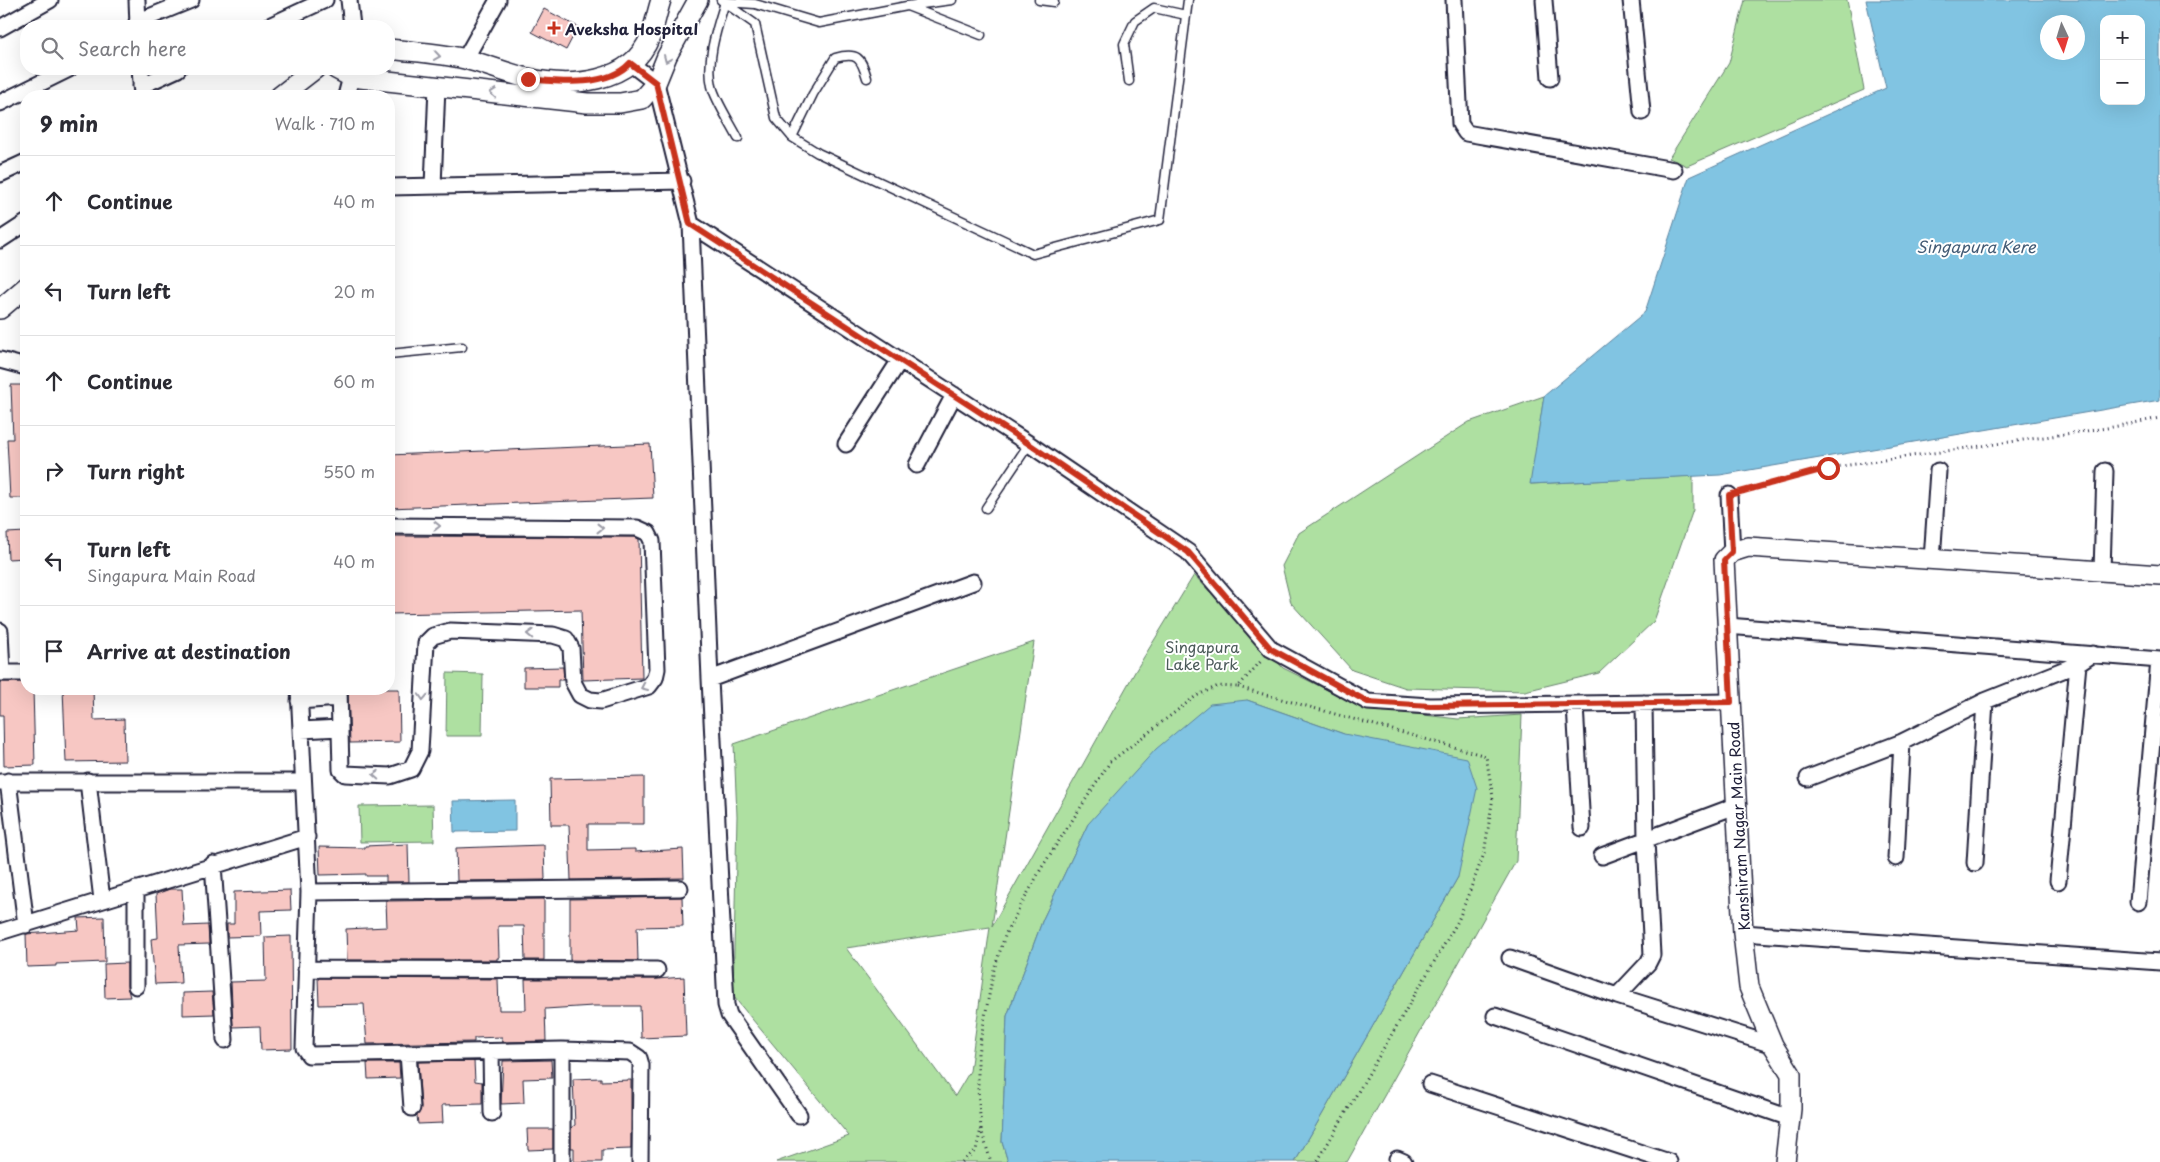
<!DOCTYPE html>
<meta charset="utf-8">
<style>
body{margin:0;font-family:"Playpen Sans",sans-serif;background:#f2f2f3;color:#2b2b33}
.controls{position:absolute;right:15px;top:15px;display:grid;overflow:hidden;border-radius:10px;box-shadow:0 5px 20px #0002}
.controls button{width:45px;height:45px;display:grid;place-items:center;padding:0;border:0;border-bottom:1px solid #e1e1e2;background:#fff;color:#2b2b33;font:25px sans-serif}
.compass{position:absolute;left:2040px;top:15px;width:45px;height:45px;border-radius:50%;background:#fff;box-shadow:0 5px 20px #0002;rotate:176deg}
.stop{position:absolute;width:15px;height:15px;margin:-11px;border:4px solid #c8321e;border-radius:50%;background:#fff}
.stop.end{background:#c8321e;border-color:#fff;box-shadow:0 1px 5px #0008}
.list{margin:0;padding:0;list-style:none}
h2{display:flex;justify-content:space-between;align-items:center;height:65px;margin:0;padding:0 20px;font-size:21px}
h2 small{font-size:16px;font-weight:400;color:#7c7c81}
.list li{display:grid;grid-template-columns:32px 1fr auto;gap:15px;align-items:center;box-sizing:border-box;height:90px;padding:0 20px;border-top:1px solid #e1e1e2}
.list b{display:block;font-size:19px;white-space:nowrap}
.list p{margin:0;font-size:16px;white-space:nowrap;color:#7c7c81}
.list em{font-size:16px;font-style:normal;color:#7c7c81}
.icon{flex:none;width:28px;height:28px;fill:none;stroke:currentColor;stroke-width:2;stroke-linecap:round;stroke-linejoin:round}
.map{position:relative;flex:none;width:2160px;height:1162px;overflow:hidden}
.search{position:absolute;background:#fff;box-shadow:0 5px 20px #0002;left:20px;top:20px;width:375px;height:55px;display:flex;align-items:center;gap:12px;box-sizing:border-box;padding:0 18px;border-radius:20px;color:#7c7c81;font-size:19px}
.panel{position:absolute;background:#fff;box-shadow:0 5px 20px #0002;left:20px;top:90px;width:375px;height:605px;border-radius:20px}
.map>svg:first-child{display:block}
</style>
<div class="map">
<svg width="2160" height="1162" viewBox="0 0 2160 1162">
<rect width="100%" height="100%" fill="#fff"/>
<filter id="ink" filterUnits="userSpaceOnUse"><feTurbulence type="fractalNoise" baseFrequency=".02" numOctaves="2"/><feDisplacementMap in="SourceGraphic" scale="10" xChannelSelector="R" yChannelSelector="G"/><feConvolveMatrix kernelMatrix="1 2 1 2 8 2 1 2 1" color-interpolation-filters="sRGB"/></filter>
<g filter="url(#ink)">
<path fill="#aee0a1" stroke="#68816e" fill-rule="evenodd" d="M1745,0H1847L1864,90L1687,166L1669,158L1729,63Z
M1544,396L1531,484L1693,476V510L1654,621L1599,673L1525,691L1406,688L1352,670L1291,603L1282,566L1299,533L1469,422Z
M1194,575L1283,668L1364,708L1458,719L1522,715L1516,861L1347,1162H1295L1458,877L1344,734L1247,700L1088,824L1043,919L1007,1016L1002,1142L1008,1162H776L849,1136L733,996L737,816L734,744L1034,642L992,926L1136,670ZM990,927L970,1071L955,1096L846,948Z
M447,673L483,674L482,736H446Z
M433,805L434,841L360,842L359,806Z"/>
<path fill="#81c4e2" stroke="#5b839f" fill-rule="evenodd" d="M1866,0H2160V400L1720,475L1530,484L1544,396L1645,312L1689,177L1886,88ZM2104,19H2141V101H2104ZM2078,22V52H2048V22Z
M1247,700L1344,734L1467,758L1477,788L1458,877L1295,1162H1008L1002,1142L1007,1016L1043,919L1088,824L1156,749L1210,704Z
M515,800V831L454,832L453,801Z"/>
<path fill="#f7c7c3" stroke="#22223b" d="M544,9L578,27L566,50L532,32Z
M11,385H26V498H10L7,439H13Z
M650,444L653,498L389,508V455Z
M26,532V558L8,559L7,533Z
M389,536L635,537L639,539L642,678L583,680L581,610L389,614Z
M563,667L564,680H558V687H524V668Z
M0,682H26V689H33L35,765L4,766L3,715H0Z
M63,689H93L94,720L124,719L125,761L66,762Z
M348,689H399L400,742L350,743Z
M644,777V824H588V850L635,849V852L683,849L684,878L571,880L569,825H551L550,779Z
M408,844L409,882H386V876H366V874L320,875L319,847L365,848V846Z
M544,845L545,879L544,880L457,881L456,848Z
M170,889H182L184,926L208,925L209,944L179,945L181,983L155,984L151,939L158,938L156,894Z
M290,890L291,910L260,911L261,936L227,937V924H234V892Z
M682,897L683,926L637,927L638,961L570,960V899Z
M544,899V960H525L524,926H498L499,958H497V960H347L346,929L387,927L386,901Z
M104,917L105,962L56,964V966L27,967L26,934L79,930L78,918Z
M291,936L292,1049L261,1050L260,1026L233,1027L231,982L266,981L265,937Z
M127,963V986L130,997L105,998L104,964Z
M684,977L686,1036L641,1038L640,1006H593L545,1009L546,1041L502,1042V1037L474,1038V1042L367,1044L364,1004L319,1005L318,978L498,979L499,1010H526L525,979H657Z
M212,992L214,1014L183,1015V993Z
M551,1060L552,1078L523,1079L524,1103L501,1104L503,1061Z
M474,1061L475,1081L482,1082V1104L442,1105L443,1123L418,1124L417,1116L421,1107L418,1062Z
M367,1063H399L400,1078L368,1079Z
M601,1078V1081L631,1080V1149L602,1150V1162H574V1148H571V1128L575,1125L573,1079Z
M527,1129H553V1149L528,1150Z"/>
<g fill="none" stroke-linecap="round" stroke-linejoin="round">
<defs>
<path id="service" d="M721,0L755,24L776,118L792,137L818,153L1033,254L1160,220L1188,0
M952,0L907,6L981,35
M1039,0L1054,2
M1129,81L1124,44L1135,21L1154,8L1186,15
M792,137L813,94L835,58C857,52 861,57 867,78
M738,138C731,124 715,100 712,86C706,59 717,28 725,2L755,4L819,23L907,6
M389,354L462,347
M986,508L1029,444"/>
<path id="minor" d="M137,0L138,26
M349,0L352,26
M1454,0L1460,124L1466,133L1674,170
M1544,0L1550,78
M1631,0L1642,112
M137,22L191,0
M269,26L325,0
M0,28L50,0
M465,59L498,0
M630,63L656,83L691,224L710,679L726,1005L729,1015L799,1115
M140,69L142,95
M141,86L178,69
M346,96L351,77
M0,103L69,69
M0,174L26,162
M433,186L437,86
M389,187L682,181
M691,224L1029,444L1188,552L1271,649L1368,702L1430,706L1731,702
M0,240L26,223
M0,360L26,367
M846,444L900,360
M917,465L954,395
M1729,495L1732,552
M1932,560L1938,471
M2102,571L2105,471
M1727,626L2160,660
M0,631L2,673
M0,673H26
M710,679L973,582
M299,689L309,892L304,1048L309,1055L562,1050L630,1052L639,1058L641,1065L640,1162
M339,689L341,770L345,774L390,776L411,769L420,751L426,643L433,636L450,631L553,635L566,639L571,648L573,682L580,695L590,700L601,701L649,686L655,678L657,669L652,541L648,533L637,528L389,526
M299,701L339,698
M1575,705L1582,828
M301,730L340,728
M1808,778L1902,742L1985,701L2078,664L2093,654
M8,781L26,925
M88,781L102,900
M0,782H303
M1602,856L1738,805
M1896,858L1902,742
M1975,863L1985,701
M213,864L225,1040
M2058,881L2078,664
M136,889V986
M309,892L680,888
M2138,902L2159,660
M0,932L307,837
M1743,933L2160,962
M1510,958L1617,996L1773,1045
M306,969L657,970
M1617,996L1648,963L1652,955L1646,840L1644,703
M1495,1016L1790,1118
M562,1050V1162
M491,1052L492,1113
M408,1053L412,1108
M1430,1084L1669,1162
M1397,1159L1404,1162"/>
<path id="tertiary" d="M389,49C414,52 440,53 465,59C485,64 506,73 527,78C570,88 631,84 650,37C655,25 657,12 661,0
M336,69L351,77L587,103H620L642,99L656,83L667,56L698,0
M280,96L315,69
M0,309L26,287
M1785,1162L1791,1109V1074L1773,1045L1749,987L1743,933L1724,560L1732,552L1748,547L2160,575"/>
</defs>
<use href="#service" stroke="#22223b" stroke-width="11"/>
<use href="#minor" stroke="#22223b" stroke-width="19"/>
<use href="#tertiary" stroke="#22223b" stroke-width="22"/>
<path stroke="#22223b" stroke-width="3" stroke-dasharray="1 4" stroke-linecap="butt" d="M1743,492L1828,468L2107,428L2160,418
M1238,687L1486,756L1493,797L1484,854L1458,921L1317,1162
M981,1129L991,1162
M962,1162L976,1150L981,1129L978,1089V1053L994,969L1006,933L1042,867L1110,762L1196,696L1218,686L1238,687L1261,661"/>
<use href="#service" stroke="#fff" stroke-width="8"/>
<use href="#minor" stroke="#fff" stroke-width="15"/>
<use href="#tertiary" stroke="#fff" stroke-width="19"/>
</g>
<defs><path id="oneway-chevron" d="M-2-3.5L2.5 0L-2 3.5" fill="none" stroke-width="1.6" stroke-linecap="round" stroke-linejoin="round" transform="scale(1.25)"/></defs>
<g stroke="#9c9ca7">
<use href="#oneway-chevron" transform="translate(437 56) rotate(8)"/>
<use href="#oneway-chevron" transform="translate(667 59) rotate(114)"/>
<use href="#oneway-chevron" transform="translate(493 93) rotate(-174)"/>
<use href="#oneway-chevron" transform="translate(437 526)"/>
<use href="#oneway-chevron" transform="translate(600 528)"/>
<use href="#oneway-chevron" transform="translate(530 634) rotate(-178)"/>
<use href="#oneway-chevron" transform="translate(644 687) rotate(156)"/>
<use href="#oneway-chevron" transform="translate(423 697) rotate(93)"/>
<use href="#oneway-chevron" transform="translate(376 775) rotate(-177)"/>
</g>
</g>
<g fill="none" stroke-linecap="round" stroke-linejoin="round" filter="url(#ink)">
<path stroke="#c8321e" stroke-width="6" d="M528,79C559,82 607,88 630,63L656,83L690,224L1029,444L1188,552L1271,649L1368,702L1430,706L1731,702L1724,560L1732,552L1729,495L1828,468"/>
</g>
<path fill="#c8321e" stroke="#fff" stroke-width="2" d="M551.5 20.5h5v5h5v5h-5v5h-5v-5h-5v-5h5z"/>
<g text-anchor="middle" dominant-baseline="central" stroke-width="4" stroke-linejoin="round" paint-order="stroke">
<g font-size="15" font-weight="bold" fill="#22223b" stroke="#fff" text-anchor="start">
<text x="565" y="28">Aveksha Hospital</text>
</g>
<g font-size="15" fill="#4c5b5a" stroke="#fff">
<text x="1202" y="646">Singapura<tspan x="1202" dy="17">Lake Park</tspan></text>
</g>
<g font-size="15" fill="#22223b" stroke="#fff">
<text transform="translate(1738 826) rotate(-93)">Kanshiram Nagar Main Road</text>
</g>
<g font-size="16" font-style="italic" fill="#435b75" stroke="#fff">
<text x="1976" y="246">Singapura Kere</text>
</g>
</g>
</svg>
<div class="controls">
<button>+</button>
<button>−</button>
</div>
<svg class="compass" viewBox="-18 -18 36 36"><path d="M0-13l5 13h-10z" fill="#e53935"/><path d="M0 13l5-13h-10z" fill="#7c7c81"/></svg>
<div class="stop" style="left:1828px;top:468px"></div>
<div class="stop end" style="left:528px;top:79px"></div>
<div class="search"><svg class="icon" aria-label="search" viewBox="0 0 24 24"><circle cx="10" cy="10" r="6"/><path d="M15 15l6 6"/></svg>Search here</div>
<section class="panel">
<h2>9 min<small>Walk · 710 m</small></h2>
<ul class="list">
<li><svg class="icon" aria-label="ahead" viewBox="0 0 24 24"><path d="M12 20V5M6 11l6-6 6 6"/></svg><div><b>Continue</b></div><em>40 m</em></li>
<li><svg class="icon" aria-label="left" viewBox="0 0 24 24"><path d="M17 20v-9H6M10 6l-5 5 5 5"/></svg><div><b>Turn left</b></div><em>20 m</em></li>
<li><svg class="icon" aria-label="ahead" viewBox="0 0 24 24"><path d="M12 20V5M6 11l6-6 6 6"/></svg><div><b>Continue</b></div><em>60 m</em></li>
<li><svg class="icon" aria-label="right" viewBox="0 0 24 24"><path d="M7 20v-9h11M14 6l5 5-5 5"/></svg><div><b>Turn right</b></div><em>550 m</em></li>
<li><svg class="icon" aria-label="left" viewBox="0 0 24 24"><path d="M17 20v-9H6M10 6l-5 5 5 5"/></svg><div><b>Turn left</b><p>Singapura Main Road</p></div><em>40 m</em></li>
<li><svg class="icon" aria-label="arrive" viewBox="0 0 24 24"><path d="M6 21V4h12l-3 4 3 4H6"/></svg><div><b>Arrive at destination</b></div></li>
</ul>
</section>
</div>
